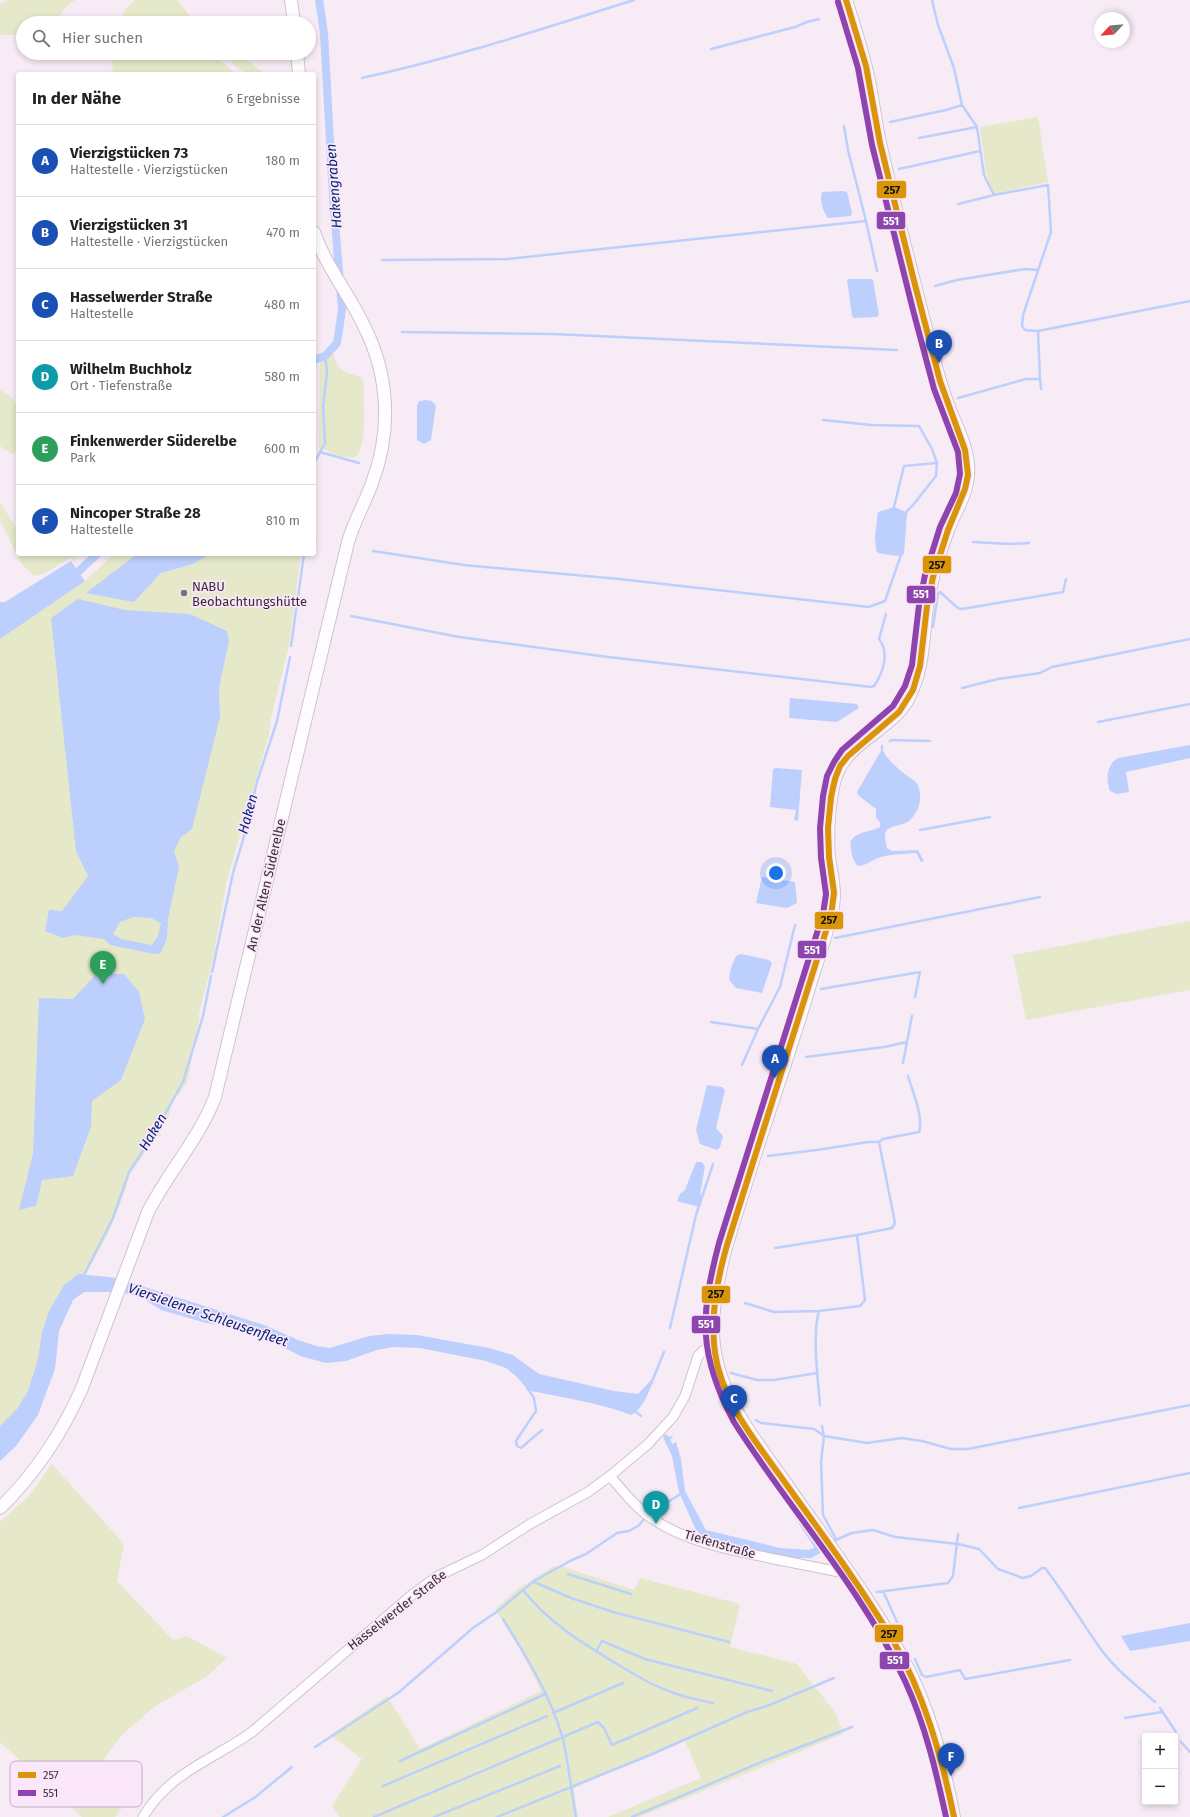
<!DOCTYPE html>
<html lang="de">
<meta charset="utf-8">
<style>
body{margin:0;font-family:"Fira Sans",sans-serif;background:#f2f2f2;color:#222}
.controls{position:absolute;right:12px;bottom:12px;display:grid;overflow:hidden;border-radius:4px;box-shadow:0 2px 6px #0003}
.controls button{width:36px;height:36px;display:grid;place-items:center;padding:0;border:0;border-bottom:1px solid #e0e0e0;background:#fff;color:#222;font:20px sans-serif}
.compass{position:absolute;left:1094px;top:12px;width:36px;height:36px;border-radius:50%;background:#fff;box-shadow:0 2px 6px #0003;rotate:244deg}
.you{position:absolute;left:776px;top:873px;width:14px;height:14px;margin:-10px;border:3px solid #fff;border-radius:50%;background:#1a73e8;box-shadow:0 0 0 6px #1a73e833}
.badge{display:grid;place-items:center;width:26px;height:26px;border-radius:50%;background:#0f766e;color:#fff;font-size:13px;font-weight:700}
.pin{position:absolute;translate:-50% -33px;filter:drop-shadow(0 1px 2px #0008)}
.pin::after{content:'';position:absolute;top:21px;width:14px;height:12px;background:inherit;clip-path:polygon(0 0,100% 0,50% 100%)}
.list{margin:0;padding:0;list-style:none}
h2{display:flex;justify-content:space-between;align-items:center;height:52px;margin:0;padding:0 16px;font-size:17px}
h2 small{font-size:13px;font-weight:400;color:#767676}
.list li{display:grid;grid-template-columns:26px 1fr auto;gap:12px;align-items:center;box-sizing:border-box;height:72px;padding:0 16px;border-top:1px solid #e0e0e0}
.list b{display:block;font-size:15px;white-space:nowrap}
.list p{margin:0;font-size:13px;white-space:nowrap;color:#767676}
.list em{font-size:13px;font-style:normal;color:#767676}
.icon{flex:none;width:22px;height:22px;fill:none;stroke:currentColor;stroke-width:2;stroke-linecap:round;stroke-linejoin:round}
.map{position:relative;flex:none;width:1190px;height:1817px;overflow:hidden}
.search{position:absolute;background:#fff;box-shadow:0 2px 6px #0003;left:16px;top:16px;width:300px;height:44px;display:flex;align-items:center;gap:10px;box-sizing:border-box;padding:0 14px;border-radius:22px;color:#767676;font-size:15px}
.panel{position:absolute;background:#fff;box-shadow:0 2px 6px #0003;left:16px;top:72px;width:300px;height:484px;border-radius:4px}
.map>svg:first-child{display:block}
</style>
<div class="map">
<svg width="1190" height="1817" viewBox="0 0 1190 1817">
<rect width="100%" height="100%" fill="#f7ebf6"/>
<path fill="#e5e9ca" d="M12,0H76C67,3 65,11 58,17C49,25 34,23 23,23V33L18,35H0V4L5,1Z
M135,0H177L187,12L193,23H119L125,10Z
M110,53H212L236,74H110L113,66Z
M239,53L264,74H247L234,65L226,54Z
M1038,117L1048,182L994,194L986,172L980,127Z
M333,353C337,371 346,373 361,377L364,384C363,402 368,446 355,458L338,456L319,447L320,360Z
M0,390C5,393 12,397 15,402C20,410 18,440 18,451L12,454L2,448L0,445Z
M0,502L18,531V554H80L73,561L71,557L46,573L34,576L21,563L0,520Z
M114,554H301L289,646L271,718L269,735L227,880L214,954L199,1014V1021L187,1083L172,1103L168,1119L159,1131L161,1135L155,1139L130,1174L124,1194L108,1234L89,1268L79,1282L64,1297L31,1398L0,1435V616L20,613L87,579Z
M1190,921V990L1026,1020L1013,955Z
M52,1464L124,1544L117,1581L173,1640L187,1636L227,1658L206,1677L154,1707L121,1736L97,1769L132,1795L115,1817H82L0,1742V1522L28,1497Z
M554,1566L564,1567L634,1590L640,1578L740,1604L730,1647L797,1664L837,1715L843,1734L639,1817H608L701,1778L685,1741L574,1788L578,1817H340L332,1806L362,1759L330,1735L387,1696L420,1749L541,1691L521,1651L495,1609L519,1588Z"/>
<path fill="#bdcffc" fill-rule="evenodd" d="M843,191L847,192L852,213L851,216L828,218C823,212 819,199 822,192Z
M849,279H870L873,280L879,315L877,317L854,318L852,316L847,280Z
M426,400L432,401L436,406L431,440L424,444L417,440V406L419,401Z
M894,507L904,511L907,514L904,554L897,556L878,553L876,550L875,537L878,512Z
M137,554H210L193,564L161,573L134,602L86,593Z
M71,561L85,581L0,639V602H5Z
M78,599L125,610L190,614L227,631L229,641L219,688L220,717L192,829L181,837L174,851L179,867L168,919L167,939L160,954L149,953L110,945L104,939L75,935L63,938L45,931L49,910L62,911L88,876L76,851L51,618ZM133,917L151,918L161,923L158,936L152,945L121,939L113,934L120,922Z
M790,698L857,704L859,708L837,722L789,718Z
M1190,745V758L1126,772L1129,792L1117,794L1110,791C1106,779 1106,765 1118,758Z
M882,749C889,763 903,773 916,782C924,795 920,811 909,821C904,825 890,826 887,830C883,835 886,843 887,848L892,851L918,850L924,861L921,862L916,853C905,854 891,854 881,857C873,859 866,866 858,866C853,860 852,857 851,849C847,831 870,833 880,827V822L876,818V809L859,796L857,792Z
M776,768L802,770L798,820L796,821L794,819L796,810L770,807L773,769Z
M762,877L795,882L797,903L787,908L756,903Z
M741,954L769,960L772,963L762,993L736,988L729,980L731,968L736,956Z
M96,974H124L139,992L145,1019L121,1080L92,1101L91,1127L73,1176L42,1180L36,1206L19,1210L33,1154L39,998L73,999Z
M707,1085L722,1087L725,1090L716,1128L723,1136L720,1147L717,1150L700,1144L696,1130Z
M696,1162H702L705,1167L700,1194L703,1195L699,1207L677,1201L680,1194L685,1190Z
M78,1274L117,1278L111,1292H84L73,1300L59,1331L55,1369L38,1415L16,1446L0,1461V1426L17,1409L28,1391L38,1359L42,1332L49,1311L64,1285Z
M129,1282L267,1326L298,1340L316,1346L330,1348L369,1336L389,1334L417,1335L489,1348L513,1355L539,1374L614,1391L638,1394L654,1377C650,1390 644,1408 631,1415C608,1406 586,1402 562,1397C550,1395 540,1392 529,1391L517,1377L506,1368L486,1361L420,1348L393,1347L377,1350L346,1361L326,1363L300,1356L261,1335L229,1326L206,1323L161,1310L144,1299L125,1293Z
M666,1434L669,1437L672,1436L673,1438L670,1439L672,1444L676,1442L681,1459L685,1491L706,1530L780,1548L809,1550L819,1545L824,1551L811,1558H792L704,1538L696,1530L679,1492L672,1456L663,1437Z
M1190,1623V1641L1130,1651L1121,1636Z"/>
<g fill="none" stroke-linecap="round" stroke-linejoin="round">
<path stroke="#bdcffc" stroke-width="2.5" d="M932,0L938,25L954,68L962,105L977,127L984,175L994,195L1048,185L1051,232L1023,315L1022,326L1025,330L1038,331L1040,379
M711,49L795,27L807,22L819,19
M362,78C455,58 544,28 634,0
M890,122L946,110L962,105
M919,138L977,127
M899,169L980,151
M958,204L994,195
M866,221L877,271
M382,260L507,259L866,221L848,150L844,126
M935,286L957,280L1025,269L1038,270
M1038,331L1190,301
M402,332L554,334L897,350
M958,398L1026,379H1040L1041,389
M823,420L871,425L919,426L932,449L937,463L904,466L894,507
M320,452L359,463
M314,463L325,443L323,407L327,372L325,356
M906,515V512L913,505L936,476L937,463
M314,542H315
M973,542L1009,544L1029,543
M373,551L464,565L619,579L869,607L885,601L902,552
M351,616L459,637L608,657L871,687L874,686C883,673 890,653 879,639L886,614
M933,627L938,594L940,592L958,608L962,609L1063,592L1066,579
M291,646L304,554
M962,688L998,679L1040,673L1052,667L1190,639
M1098,722L1190,704
M890,741L893,740L930,741
M882,746V749
M920,830L990,817
M835,938L1040,897
M212,972L233,873L243,840L257,782L277,721L290,657
M821,989L920,972L915,997
M711,1022L758,1029L780,987L795,925
M806,1057L884,1047L907,1042
M903,1063L912,1016
M742,1065L758,1029
M768,1156L817,1150L868,1142H879
M775,1248L857,1235
M83,1277L113,1218L129,1172L152,1137L183,1082L203,1016L211,976
M745,1303L774,1312L819,1311
M670,1328L696,1215L713,1164
M731,1373L757,1380H774L817,1373
M651,1384L664,1352
M527,1388L534,1398L536,1411L516,1441L517,1446L521,1448L542,1430
M820,1405C818,1379 812,1336 819,1311L860,1306L865,1300L857,1235L892,1228L895,1223L879,1142L883,1139L919,1132C924,1118 912,1090 908,1076
M635,1411L641,1416
M756,1420L761,1423L814,1429L824,1436L867,1443L902,1438L922,1441L951,1449H968L1190,1405
M822,1426L824,1436L821,1462L823,1515L836,1539
M766,1471L817,1549
M1019,1508L1190,1473
M649,1514L682,1493
M831,1542L852,1533L873,1530L895,1537L958,1544L979,1549L998,1569L1023,1578L1031,1576L1042,1568H1045C1065,1594 1081,1621 1100,1648C1114,1668 1136,1685 1155,1702
M568,1574L631,1594
M534,1582L571,1598L613,1612L729,1642
M523,1590C548,1622 582,1643 617,1664C635,1675 653,1686 674,1693C686,1698 700,1700 713,1703
M883,1591L897,1622
M877,1592L948,1583L953,1576L958,1534
M503,1619C526,1656 551,1696 563,1739C569,1765 571,1791 576,1817
M596,1652L602,1641L645,1659L772,1691
M915,1659L922,1675L926,1677L960,1670L965,1679L1070,1660
M1160,1708L1176,1732
M553,1713L623,1683
M1125,1718L1162,1712
M1181,1742L1190,1752
M315,1747L398,1693L473,1628L498,1611L534,1581L572,1560L586,1554L617,1533L629,1531L638,1526L646,1517
M400,1761L545,1694
M383,1786L547,1716
M223,1817L254,1798L292,1767
M374,1817L598,1722L604,1728L612,1745L697,1708
M434,1817L560,1766
M497,1817L650,1755L747,1712L767,1706L834,1678
M632,1817L764,1761L852,1727"/>
<path stroke="#bdcffc" stroke-width="8" d="M314,360L325,356L337,343L342,310L333,196L324,33L319,0
M69,577L79,571L97,554"/>
<defs>
<path id="minor" d="M610,1476C622,1490 635,1507 651,1518C685,1541 726,1549 765,1557C793,1563 821,1568 849,1574
M143,1817C170,1772 211,1761 252,1732L413,1594L438,1576L482,1555L530,1524L588,1492L610,1476L648,1444L673,1417L685,1396L698,1356L704,1350L715,1346"/>
<path id="major" d="M291,0L294,23
M846,0C854,25 862,50 868,76C873,98 875,121 880,143C897,217 916,290 935,363C939,379 944,394 950,410C958,430 970,452 968,475C967,495 955,511 948,530C939,554 931,580 927,606C923,638 924,671 907,701C888,732 846,742 835,779C829,799 827,836 829,857C831,873 836,889 833,906C828,931 819,956 811,981C790,1053 764,1124 742,1196C728,1239 713,1285 713,1330C713,1395 760,1445 794,1495C831,1548 872,1601 903,1659C930,1709 943,1762 954,1817
M297,53L299,74
M0,1508C36,1473 62,1433 82,1388L148,1212C168,1172 199,1139 215,1097L348,542C354,521 365,503 372,483C392,431 389,375 364,326C349,294 325,265 314,232"/>
</defs>
<use href="#minor" stroke="#cec4cd" stroke-width="11"/>
<use href="#major" stroke="#cec4cd" stroke-width="14"/>
<use href="#minor" stroke="#fefcfe" stroke-width="9"/>
<use href="#major" stroke="#fefcfe" stroke-width="12"/>
<defs>
<path id="bus-1" d="M846,0L866,66L880,143L914,281L940,381L965,450L968,475L965,489L948,530L933,577L927,606L920,666L913,690L899,712L848,756L840,766L835,779L831,797L828,828L829,857L834,893L831,915L727,1245C717,1280 710,1316 715,1353C722,1403 758,1444 786,1484C822,1534 859,1584 891,1637C924,1693 941,1754 954,1817"/>
<path id="bus-2" d="M838,2L858,68L872,145L913,310L934,389L958,452L960,474L956,493L940,527L925,575L919,605L912,665L905,686L893,706L842,750L834,762L827,776L823,796L820,828L821,858L826,894L823,914L719,1243C700,1315 698,1355 734,1422C789,1509 861,1587 905,1681C925,1724 936,1771 946,1817"/>
</defs>
<use href="#bus-1" stroke="#fce6fa" stroke-width="9"/>
<use href="#bus-2" stroke="#fce6fa" stroke-width="9"/>
<use href="#bus-1" stroke="#da9408" stroke-width="6"/>
<use href="#bus-2" stroke="#8e44ad" stroke-width="6"/>
</g>
<circle fill="#7a7079" stroke="#fce6fa" stroke-width="1.5" cx="184" cy="593" r="4"/>
<g text-anchor="middle" dominant-baseline="central" stroke-width="3.5" stroke-linejoin="round" paint-order="stroke">
<g font-size="13" fill="#362e36" stroke="#fce6fa" text-anchor="start">
<text x="192" y="586">NABU<tspan x="192" dy="15">Beobachtungshütte</tspan></text>
</g>
<g font-size="13" fill="#362e36" stroke="#fce6fa">
<text transform="translate(266 885) rotate(-77)">An der Alten Süderelbe</text>
<text transform="translate(720 1544) rotate(16)">Tiefenstraße</text>
<text transform="translate(397 1610) rotate(-38)">Hasselwerder Straße</text>
</g>
<g font-size="14" font-style="italic" fill="#042878" stroke="#fce6fa">
<text transform="translate(334 186) rotate(-94)">Hakengraben</text>
<text transform="translate(248 814) rotate(-75)">Haken</text>
<text transform="translate(153 1132) rotate(-59)">Haken</text>
<text transform="translate(208 1315) rotate(19)">Viersielener Schleusenfleet</text>
</g>
</g>
<rect x="10" y="1761" width="132" height="46" rx="6" fill="#fce6fa" stroke="#c1afbf" stroke-width="1"/>
<rect x="18" y="1772" width="18" height="6" fill="#da9408"/>
<rect x="18" y="1790" width="18" height="6" fill="#8e44ad"/>
<g font-size="11" fill="#362e36">
<text x="43" y="1779">257</text>
<text x="43" y="1797">551</text>
</g>
<g stroke="#fce6fa" stroke-width="1.5">
<rect x="876" y="180" width="31" height="19" rx="4" fill="#da9408"/>
<rect x="876" y="211" width="30" height="19" rx="4" fill="#8e44ad"/>
<rect x="922" y="555" width="30" height="19" rx="4" fill="#da9408"/>
<rect x="906" y="585" width="30" height="19" rx="4" fill="#8e44ad"/>
<rect x="814" y="911" width="30" height="19" rx="4" fill="#da9408"/>
<rect x="797" y="940" width="30" height="19" rx="4" fill="#8e44ad"/>
<rect x="701" y="1285" width="30" height="19" rx="4" fill="#da9408"/>
<rect x="691" y="1315" width="30" height="19" rx="4" fill="#8e44ad"/>
<rect x="874" y="1624" width="30" height="19" rx="4" fill="#da9408"/>
<rect x="879" y="1651" width="31" height="19" rx="4" fill="#8e44ad"/>
</g>
<g font-size="11" text-anchor="middle" font-weight="bold" fill="#fff">
<text x="891" y="225">551</text>
<text x="921" y="598">551</text>
<text x="812" y="954">551</text>
<text x="706" y="1328">551</text>
<text x="895" y="1664">551</text>
</g>
<g font-size="11" text-anchor="middle" font-weight="bold" fill="#111">
<text x="892" y="194">257</text>
<text x="937" y="569">257</text>
<text x="829" y="924">257</text>
<text x="716" y="1298">257</text>
<text x="889" y="1638">257</text>
</g>
</svg>
<div class="controls">
<button>+</button>
<button>−</button>
</div>
<svg class="compass" viewBox="-18 -18 36 36"><path d="M0-13l5 13h-10z" fill="#e53935"/><path d="M0 13l5-13h-10z" fill="#767676"/></svg>
<div class="you"></div>
<div class="pin badge" style="left:775px;top:1078px;background:#1a4fb4">A</div>
<div class="pin badge" style="left:939px;top:363px;background:#1a4fb4">B</div>
<div class="pin badge" style="left:734px;top:1418px;background:#1a4fb4">C</div>
<div class="pin badge" style="left:656px;top:1524px;background:#0f9aa8">D</div>
<div class="pin badge" style="left:103px;top:984px;background:#2e9e5b">E</div>
<div class="pin badge" style="left:951px;top:1776px;background:#1a4fb4">F</div>
<div class="search"><svg class="icon" aria-label="search" viewBox="0 0 24 24"><circle cx="10" cy="10" r="6"/><path d="M15 15l6 6"/></svg>Hier suchen</div>
<section class="panel">
<h2>In der Nähe<small>6 Ergebnisse</small></h2>
<ul class="list">
<li><span class="badge" style="background:#1a4fb4">A</span><div><b>Vierzigstücken 73</b><p>Haltestelle · Vierzigstücken</p></div><em>180 m</em></li>
<li><span class="badge" style="background:#1a4fb4">B</span><div><b>Vierzigstücken 31</b><p>Haltestelle · Vierzigstücken</p></div><em>470 m</em></li>
<li><span class="badge" style="background:#1a4fb4">C</span><div><b>Hasselwerder Straße</b><p>Haltestelle</p></div><em>480 m</em></li>
<li><span class="badge" style="background:#0f9aa8">D</span><div><b>Wilhelm Buchholz</b><p>Ort · Tiefenstraße</p></div><em>580 m</em></li>
<li><span class="badge" style="background:#2e9e5b">E</span><div><b>Finkenwerder Süderelbe</b><p>Park</p></div><em>600 m</em></li>
<li><span class="badge" style="background:#1a4fb4">F</span><div><b>Nincoper Straße 28</b><p>Haltestelle</p></div><em>810 m</em></li>
</ul>
</section>
</div>
